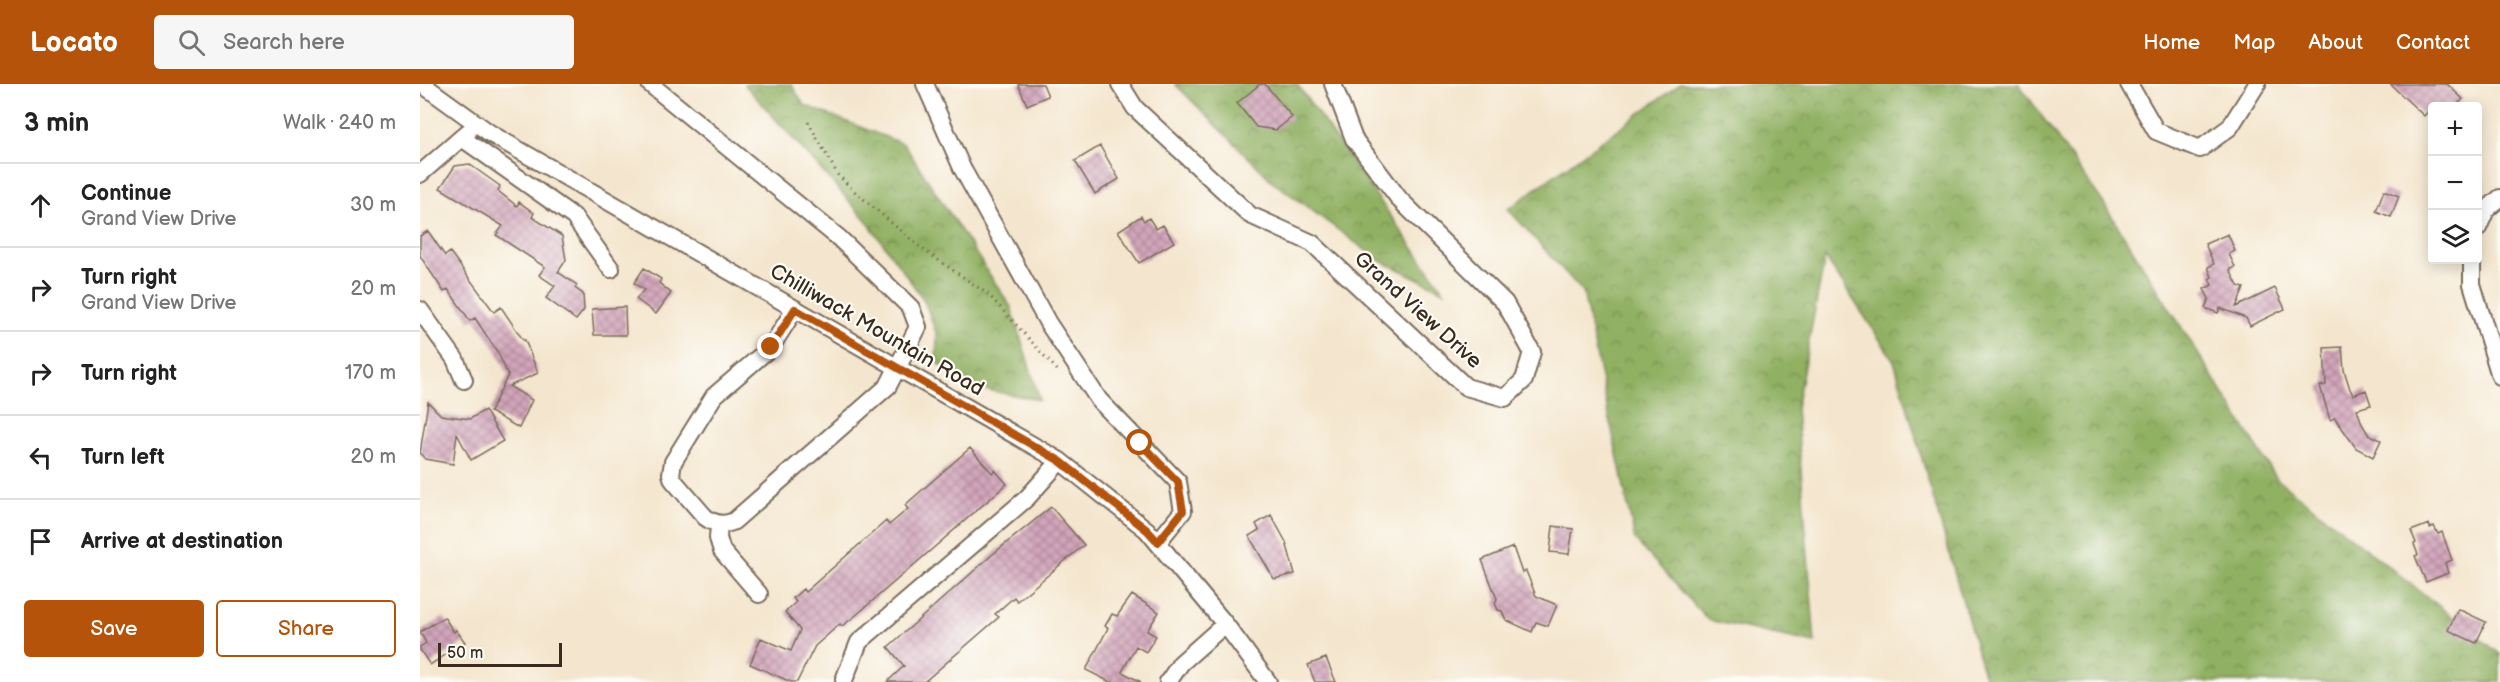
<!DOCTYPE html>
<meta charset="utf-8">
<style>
body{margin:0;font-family:"Balsamiq Sans",sans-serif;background:#f6f6f6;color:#222}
.controls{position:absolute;right:18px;top:18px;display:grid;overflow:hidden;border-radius:6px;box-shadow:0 3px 15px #0003}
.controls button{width:54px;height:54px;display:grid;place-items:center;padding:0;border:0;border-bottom:2px solid #e0e0e0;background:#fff;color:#222;font:30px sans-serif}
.scale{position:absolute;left:18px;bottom:15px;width:124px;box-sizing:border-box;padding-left:6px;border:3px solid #3b2a1e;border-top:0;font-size:16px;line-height:21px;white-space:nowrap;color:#3b2a1e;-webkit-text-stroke:4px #fdfcf7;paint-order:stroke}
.stop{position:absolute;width:18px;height:18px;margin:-14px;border:4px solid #b45309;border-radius:50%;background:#fff}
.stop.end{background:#b45309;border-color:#fff;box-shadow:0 2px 6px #0008}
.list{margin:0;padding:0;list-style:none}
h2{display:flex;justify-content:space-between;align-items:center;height:78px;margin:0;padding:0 24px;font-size:26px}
h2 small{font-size:20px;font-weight:400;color:#767676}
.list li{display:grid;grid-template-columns:39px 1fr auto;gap:18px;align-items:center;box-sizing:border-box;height:84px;padding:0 24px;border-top:2px solid #e0e0e0}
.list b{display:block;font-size:22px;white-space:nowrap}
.list p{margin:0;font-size:20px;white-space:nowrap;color:#767676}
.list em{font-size:20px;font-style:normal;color:#767676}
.actions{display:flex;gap:12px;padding:18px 24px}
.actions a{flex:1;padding:14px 0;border:2px solid #b45309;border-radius:6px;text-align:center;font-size:21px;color:#b45309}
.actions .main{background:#b45309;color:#fff}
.icon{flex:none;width:33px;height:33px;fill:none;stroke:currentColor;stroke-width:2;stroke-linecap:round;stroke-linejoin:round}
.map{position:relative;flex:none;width:2080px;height:598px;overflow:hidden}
header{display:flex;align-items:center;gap:36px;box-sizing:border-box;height:84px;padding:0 30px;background:#b45309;color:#fff}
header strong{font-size:28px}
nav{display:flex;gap:33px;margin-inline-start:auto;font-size:21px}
.search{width:420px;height:54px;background:#f6f6f6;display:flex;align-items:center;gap:15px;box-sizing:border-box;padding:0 21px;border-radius:6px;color:#767676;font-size:22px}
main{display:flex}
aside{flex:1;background:#fff}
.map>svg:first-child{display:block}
</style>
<header>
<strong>Locato</strong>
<div class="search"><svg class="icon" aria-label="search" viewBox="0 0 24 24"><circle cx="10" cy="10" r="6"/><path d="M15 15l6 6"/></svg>Search here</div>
<nav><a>Home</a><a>Map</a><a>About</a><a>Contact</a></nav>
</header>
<main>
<aside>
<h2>3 min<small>Walk · 240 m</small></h2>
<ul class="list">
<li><svg class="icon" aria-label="ahead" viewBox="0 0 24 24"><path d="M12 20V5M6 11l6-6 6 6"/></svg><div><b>Continue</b><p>Grand View Drive</p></div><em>30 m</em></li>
<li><svg class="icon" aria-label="right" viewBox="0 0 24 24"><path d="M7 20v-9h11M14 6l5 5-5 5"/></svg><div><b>Turn right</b><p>Grand View Drive</p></div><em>20 m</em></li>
<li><svg class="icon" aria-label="right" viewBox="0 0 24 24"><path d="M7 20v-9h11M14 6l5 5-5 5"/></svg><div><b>Turn right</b></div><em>170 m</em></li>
<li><svg class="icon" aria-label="left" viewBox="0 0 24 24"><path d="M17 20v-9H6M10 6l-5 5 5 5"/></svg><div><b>Turn left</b></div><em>20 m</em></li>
<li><svg class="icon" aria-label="arrive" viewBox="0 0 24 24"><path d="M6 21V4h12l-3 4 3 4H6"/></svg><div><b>Arrive at destination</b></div></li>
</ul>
<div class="actions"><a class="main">Save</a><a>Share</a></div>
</aside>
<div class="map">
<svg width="2080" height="598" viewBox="0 0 2080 598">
<defs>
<pattern id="forest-crowns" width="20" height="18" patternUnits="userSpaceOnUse" patternTransform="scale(1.5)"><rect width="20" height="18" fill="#90b062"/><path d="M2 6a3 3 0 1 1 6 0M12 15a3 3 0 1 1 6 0" fill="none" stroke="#778f50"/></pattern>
<pattern id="building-cross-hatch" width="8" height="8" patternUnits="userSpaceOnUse" patternTransform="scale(1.5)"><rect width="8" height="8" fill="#d2a5bb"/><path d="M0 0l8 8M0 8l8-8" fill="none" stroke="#ac8797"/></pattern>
</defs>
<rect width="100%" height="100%" fill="#fdfcf7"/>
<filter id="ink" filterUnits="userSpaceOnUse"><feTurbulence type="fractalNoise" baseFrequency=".0167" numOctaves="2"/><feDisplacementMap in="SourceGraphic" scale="12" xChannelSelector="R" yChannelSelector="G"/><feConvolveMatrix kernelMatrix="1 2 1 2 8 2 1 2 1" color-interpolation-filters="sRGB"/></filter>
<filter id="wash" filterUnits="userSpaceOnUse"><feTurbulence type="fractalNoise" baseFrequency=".008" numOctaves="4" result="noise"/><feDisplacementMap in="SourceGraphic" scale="24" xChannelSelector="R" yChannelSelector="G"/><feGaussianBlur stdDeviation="1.35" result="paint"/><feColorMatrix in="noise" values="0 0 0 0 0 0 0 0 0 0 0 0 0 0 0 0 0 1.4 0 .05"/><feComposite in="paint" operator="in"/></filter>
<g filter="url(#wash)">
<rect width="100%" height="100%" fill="#f4e6ce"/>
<path fill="url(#forest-crowns)" stroke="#666d40" stroke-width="1.5" d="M324,0H371L384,21L484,60L591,223L620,316L561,305L516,278L517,251L504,216L446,136Z
M755,0H877L1024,207L959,176L852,97Z
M1260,0H1599L1682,117L1857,395L2080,570V598H1566L1474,277L1405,173L1376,324L1395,559L1288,536L1215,456L1163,208L1088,125Z"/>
<g id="blocks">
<path fill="url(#building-cross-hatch)" d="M598,0H623L628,12L607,21Z
M840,0H845L872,33L856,46L836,43L817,19Z
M1970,0H2027L2043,15L2036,22H2013L2004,32Z
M680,62L699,95L675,110L655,77Z
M49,80L80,102L78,107L97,122L99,118L114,129L112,133L142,152L146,176L138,188L157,201L155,204L163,210L164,226L156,236L126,214L135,202L119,191L125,183L76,151L83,142L20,104L35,82Z
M1964,106L1979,112L1971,133L1956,127Z
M721,132L724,137L729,134L736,145L743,141L754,158L719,179L698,147Z
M8,147L25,172L30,168L74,228L81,223L103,256H105L118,289L89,302L112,316L99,344L70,328L88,291L78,269L55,234L50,237L28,205L24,208L0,172V152Z
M1808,150L1815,167L1809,170L1815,183L1810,186L1818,202L1824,204L1816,223L1855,204L1865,225L1830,242L1826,234L1800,224L1798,229L1785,224L1789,215L1784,205L1792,201L1789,195L1792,193L1788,183L1794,180L1785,160Z
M224,184L241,195L239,199L251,209L236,230L216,215L224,206L214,199Z
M205,223L206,251H174L172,225Z
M1922,263L1924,286L1930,305L1933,311L1946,306L1951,321L1937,325L1942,340L1948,350L1961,356L1953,373L1936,364L1915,334L1910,336L1900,302L1906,301L1904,264Z
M8,318L21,331L50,335L65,326L83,357L51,376L37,350L33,380L5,375L0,369Z
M550,364L572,389L575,386L587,400L434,533L422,542L420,540L395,562L377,598H371L330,580L341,554L371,567L380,546L365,528L376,518L373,514L383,505L385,508L466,437L469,441L488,425L485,421Z
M631,423L664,461L597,517L594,513L575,530L579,533L504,598H467L484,582L468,563L573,470Z
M851,431L866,458L875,490L854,495L829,452L839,446L836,440Z
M2009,440L2010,444L2014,442L2018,450L2022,448L2032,476L2025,479L2028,489L2006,498L1995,472L1998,471L1994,460L1996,459L1991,447Z
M1133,442L1153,445L1149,470L1130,468Z
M1093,463L1102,489L1106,487L1116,512L1137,521L1128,542L1116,538L1112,548L1086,536L1082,527L1078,526L1075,519L1077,515L1062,476Z
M712,511L739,528L727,547L736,552L726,568L716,562L702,588L721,598H690L666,586L688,544L685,542L692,530L697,532Z
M2038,525L2066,538L2056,559L2028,546Z
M24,533L34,548L36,546L45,558L10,581L0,566V563L6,559L0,548Z
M906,574L916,598H895L888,581Z"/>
</g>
</g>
<g filter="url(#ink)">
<use href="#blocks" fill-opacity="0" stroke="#7c6c5c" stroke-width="1.5"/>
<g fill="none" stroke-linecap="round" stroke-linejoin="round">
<defs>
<path id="minor" d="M2,0L71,50L640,377L727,446L805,540L848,598
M230,0L419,154L491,224L498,243L468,302L314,437C304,442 294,440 285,433L253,396L251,390L253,378L294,312L351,263L375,225
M505,0L542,84L628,239L679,316L758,398L763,427L738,458
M700,0L715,24L830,131L892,159L1046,303L1085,314L1104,296L1112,268L1085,219L980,116L934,55L913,0
M1709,0L1736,47L1780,65L1810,43L1837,0
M42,54L154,133L191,185
M0,90L48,48
M2058,144L2066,126L2080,114
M2052,176V200L2080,292
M0,226L35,275L44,296
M299,440L298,454L302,467L339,510
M424,596L439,558L607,414L640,377
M748,598L761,579L805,540"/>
</defs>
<use href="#minor" stroke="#7c6c5c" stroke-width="20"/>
<path stroke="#7c6c5c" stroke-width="3" stroke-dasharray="1.5 4.5" stroke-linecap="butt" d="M388,38L418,91L433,106L501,164L569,211L639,288"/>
<use href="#minor" stroke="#fff" stroke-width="16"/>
</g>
</g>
<g fill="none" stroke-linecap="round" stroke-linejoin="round" filter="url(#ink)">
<path stroke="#b45309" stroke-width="8" d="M351,263L375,225L640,377L727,446L738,458L763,427L758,398L720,359"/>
</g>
<g text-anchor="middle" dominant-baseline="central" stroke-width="4.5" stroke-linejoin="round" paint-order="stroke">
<g font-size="21" fill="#3b2a1e" stroke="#fdfcf7">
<text transform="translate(998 226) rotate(42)">Grand View Drive</text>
<text transform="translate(457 246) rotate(30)">Chilliwack Mountain Road</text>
</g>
</g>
</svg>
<div class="controls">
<button>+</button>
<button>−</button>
<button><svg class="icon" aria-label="layers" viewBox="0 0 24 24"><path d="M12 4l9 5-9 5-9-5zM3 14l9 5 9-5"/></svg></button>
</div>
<div class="scale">50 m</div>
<div class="stop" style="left:720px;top:359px"></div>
<div class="stop end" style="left:351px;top:263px"></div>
</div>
</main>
